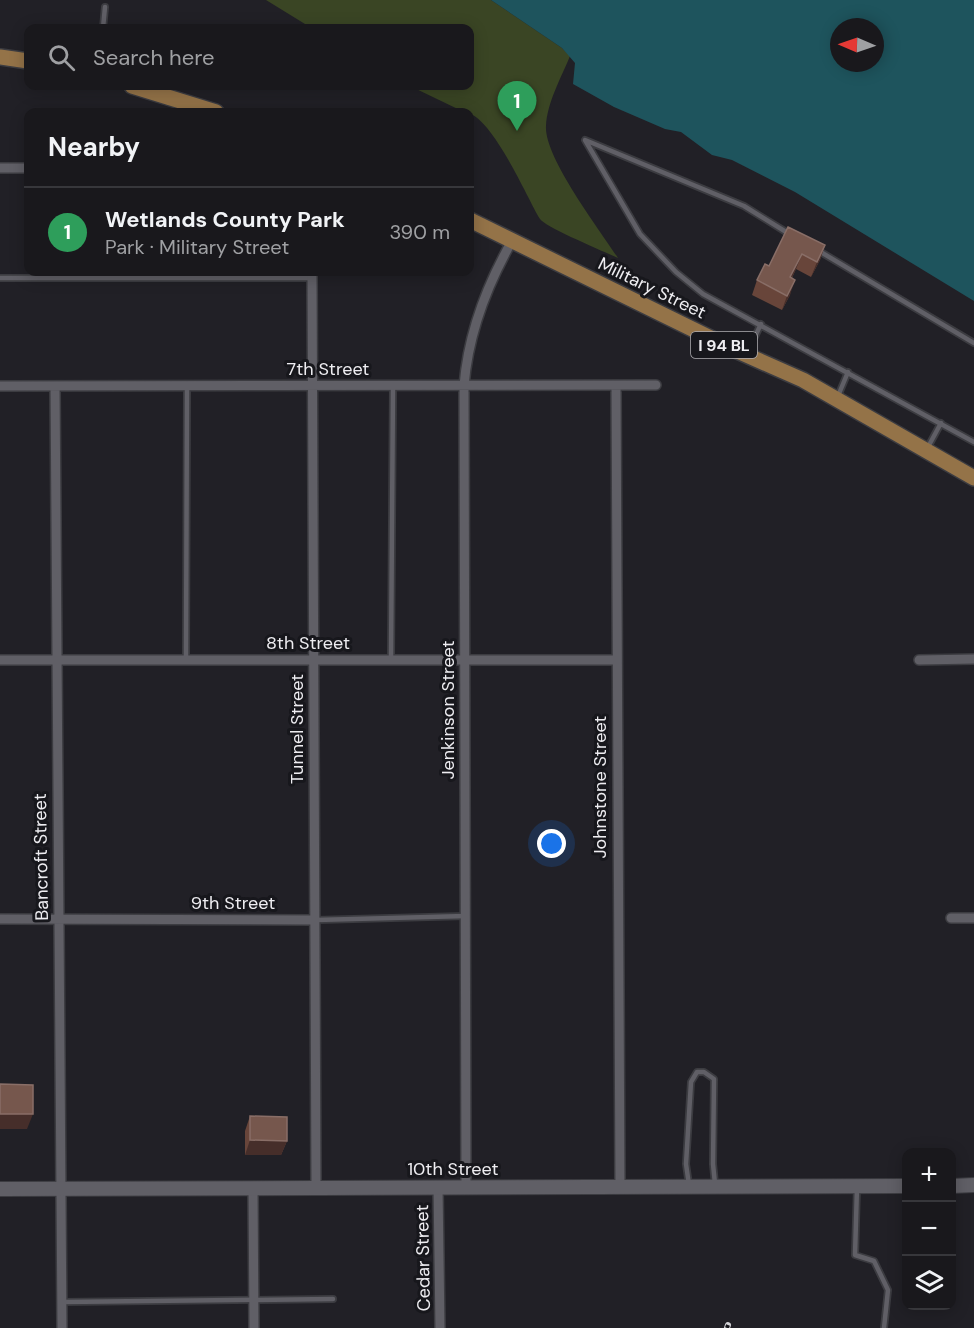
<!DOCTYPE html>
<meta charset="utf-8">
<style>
body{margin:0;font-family:"DM Sans",sans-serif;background:#262529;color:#f1f3f6}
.controls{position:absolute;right:18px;bottom:18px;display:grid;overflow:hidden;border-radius:12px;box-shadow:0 3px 15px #0003}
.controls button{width:54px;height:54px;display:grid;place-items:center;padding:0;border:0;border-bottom:2px solid #37373b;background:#19181c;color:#f1f3f6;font:30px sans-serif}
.compass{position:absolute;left:830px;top:18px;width:54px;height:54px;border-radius:50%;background:#19181c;box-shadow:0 3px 15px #0003;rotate:272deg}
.you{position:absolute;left:552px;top:844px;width:21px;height:21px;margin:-15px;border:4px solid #fff;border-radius:50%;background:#1a73e8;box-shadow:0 0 0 9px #1a73e833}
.badge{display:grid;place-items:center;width:39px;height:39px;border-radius:50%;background:#0b8043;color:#fff;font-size:20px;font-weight:700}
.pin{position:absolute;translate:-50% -50px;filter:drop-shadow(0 2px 3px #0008)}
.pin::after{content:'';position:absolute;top:32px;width:21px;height:18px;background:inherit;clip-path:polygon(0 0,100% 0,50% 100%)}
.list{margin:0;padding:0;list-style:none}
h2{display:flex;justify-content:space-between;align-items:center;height:78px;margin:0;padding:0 24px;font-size:26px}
h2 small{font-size:20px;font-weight:400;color:#9fa0a3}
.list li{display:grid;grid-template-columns:39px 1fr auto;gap:18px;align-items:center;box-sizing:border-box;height:90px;padding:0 24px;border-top:2px solid #37373b}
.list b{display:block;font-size:22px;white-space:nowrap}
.list p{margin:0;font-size:20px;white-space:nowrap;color:#9fa0a3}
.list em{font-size:20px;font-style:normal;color:#9fa0a3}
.icon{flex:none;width:33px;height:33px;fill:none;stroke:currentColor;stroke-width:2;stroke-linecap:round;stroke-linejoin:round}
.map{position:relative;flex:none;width:974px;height:1328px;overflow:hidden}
.search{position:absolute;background:#19181c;box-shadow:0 3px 15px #0003;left:24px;top:24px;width:450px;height:66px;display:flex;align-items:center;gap:15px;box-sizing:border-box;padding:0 21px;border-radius:12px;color:#9fa0a3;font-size:22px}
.panel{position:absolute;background:#19181c;box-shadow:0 3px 15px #0003;left:24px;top:108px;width:450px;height:168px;border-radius:12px}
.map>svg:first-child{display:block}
</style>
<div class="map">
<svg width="974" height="1328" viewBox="0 0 974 1328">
<rect width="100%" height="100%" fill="#212026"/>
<path fill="#3a4524" d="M266,0H491L562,48L570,56C561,78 547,103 546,126C544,157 600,230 618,258C605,252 545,227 540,219C526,196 491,113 464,112L410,86H470V28H305V24Z"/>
<path fill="#1e545d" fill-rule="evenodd" d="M491,0H974V301L795,192L732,160L712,155L681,132L665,129L614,107L573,84L575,63L562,48ZM839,27H875V63H839Z"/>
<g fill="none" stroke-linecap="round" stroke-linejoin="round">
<defs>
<path id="lane" d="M103,28L105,7
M791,235L744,206L585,140L640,234L676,272L703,294L974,442
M819,251L974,343
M0,278H312
M747,353L761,324
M838,396L848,372
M928,447L941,423
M186,659L187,386
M391,660L393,385
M316,920L466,916
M689,1185L686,1164L691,1082L697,1072H704L714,1079L713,1164L715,1184
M857,1187L855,1255L874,1261L888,1290L884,1328
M63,1302L333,1299"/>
<path id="street" d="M0,168H28
M312,272L316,1187
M0,386L656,385
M55,386L62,1328
M616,386L620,1188
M0,660H615
M919,660L974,659
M951,918H974
M0,919L313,920
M438,1187L440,1328
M466,1187L464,386C468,335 487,285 512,241
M253,1188L254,1328"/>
<path id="secondary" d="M952,1186L974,1185
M0,1189L906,1186"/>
<path id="primary" d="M0,57L28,61
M132,86L216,112
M470,220L735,350L803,380L974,478"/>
</defs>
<use href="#lane" stroke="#3c3c41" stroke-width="8"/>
<use href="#street" stroke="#3c3c41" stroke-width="12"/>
<use href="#secondary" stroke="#3c3c41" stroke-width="16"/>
<use href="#primary" stroke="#3c3c41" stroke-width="18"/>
<use href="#lane" stroke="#605f66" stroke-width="4.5"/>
<use href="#street" stroke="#605f66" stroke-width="9"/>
<use href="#secondary" stroke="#605f66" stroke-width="14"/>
<use href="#primary" stroke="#947348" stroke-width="15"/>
<defs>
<path id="rail" d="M727,1328L728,1325"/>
</defs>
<use href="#rail" stroke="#d5d4d8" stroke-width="6"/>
<use href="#rail" stroke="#17171c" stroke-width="4" stroke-dasharray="11" stroke-linecap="butt"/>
</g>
<path fill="#68453a" d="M825,245L820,260L811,277L796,269L792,278L790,295L782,310L752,295L757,280L769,266Z
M250,1116L287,1141L281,1155H245V1131Z"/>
<path fill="#462e2a" d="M825,245L820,260L811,277L817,262Z
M802,254L796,269L785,292L790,277Z
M795,280L790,295L782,310L787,296Z
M0,1114H33L27,1129H0Z
M250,1140L287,1141L281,1155H245Z"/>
<path fill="#76574d" stroke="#896e67" stroke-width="1.5" d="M788,227L825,245L817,262L802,254L790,277L795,280L787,296L757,280L765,264L769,266Z
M0,1084L33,1085V1114H0Z
M250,1116L287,1117V1141L250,1140Z"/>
<g text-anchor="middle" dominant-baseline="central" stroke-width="6" stroke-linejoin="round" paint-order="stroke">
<rect fill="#17171c" stroke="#aeadb1" stroke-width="1.5" x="691" y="332" width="66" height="26" rx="4.5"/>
<g font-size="16" font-weight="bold" fill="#eeedf1">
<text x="724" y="345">I 94 BL</text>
</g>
<g font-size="18" fill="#eeedf1" stroke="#17171c">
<text transform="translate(652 288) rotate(26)">Military Street</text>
<text x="328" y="369">7th Street</text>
<text x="308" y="643">8th Street</text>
<text transform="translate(448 710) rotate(-90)">Jenkinson Street</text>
<text transform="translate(297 729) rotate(-90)">Tunnel Street</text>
<text transform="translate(600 787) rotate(-90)">Johnstone Street</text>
<text transform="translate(41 857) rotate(-91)">Bancroft Street</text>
<text x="233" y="903">9th Street</text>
<text x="453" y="1169">10th Street</text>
<text transform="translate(423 1258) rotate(-91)">Cedar Street</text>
</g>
</g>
</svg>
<div class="controls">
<button>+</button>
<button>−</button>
<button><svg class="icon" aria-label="layers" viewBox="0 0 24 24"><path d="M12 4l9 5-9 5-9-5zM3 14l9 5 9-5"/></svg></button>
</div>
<svg class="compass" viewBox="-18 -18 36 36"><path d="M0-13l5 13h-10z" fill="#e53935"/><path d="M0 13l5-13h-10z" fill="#9fa0a3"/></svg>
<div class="you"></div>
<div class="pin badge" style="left:517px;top:131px;background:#2e9e5b">1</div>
<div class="search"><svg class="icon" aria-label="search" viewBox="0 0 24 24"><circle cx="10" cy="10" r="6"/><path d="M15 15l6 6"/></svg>Search here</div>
<section class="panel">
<h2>Nearby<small></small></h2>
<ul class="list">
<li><span class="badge" style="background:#2e9e5b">1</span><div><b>Wetlands County Park</b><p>Park · Military Street</p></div><em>390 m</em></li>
</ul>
</section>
</div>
